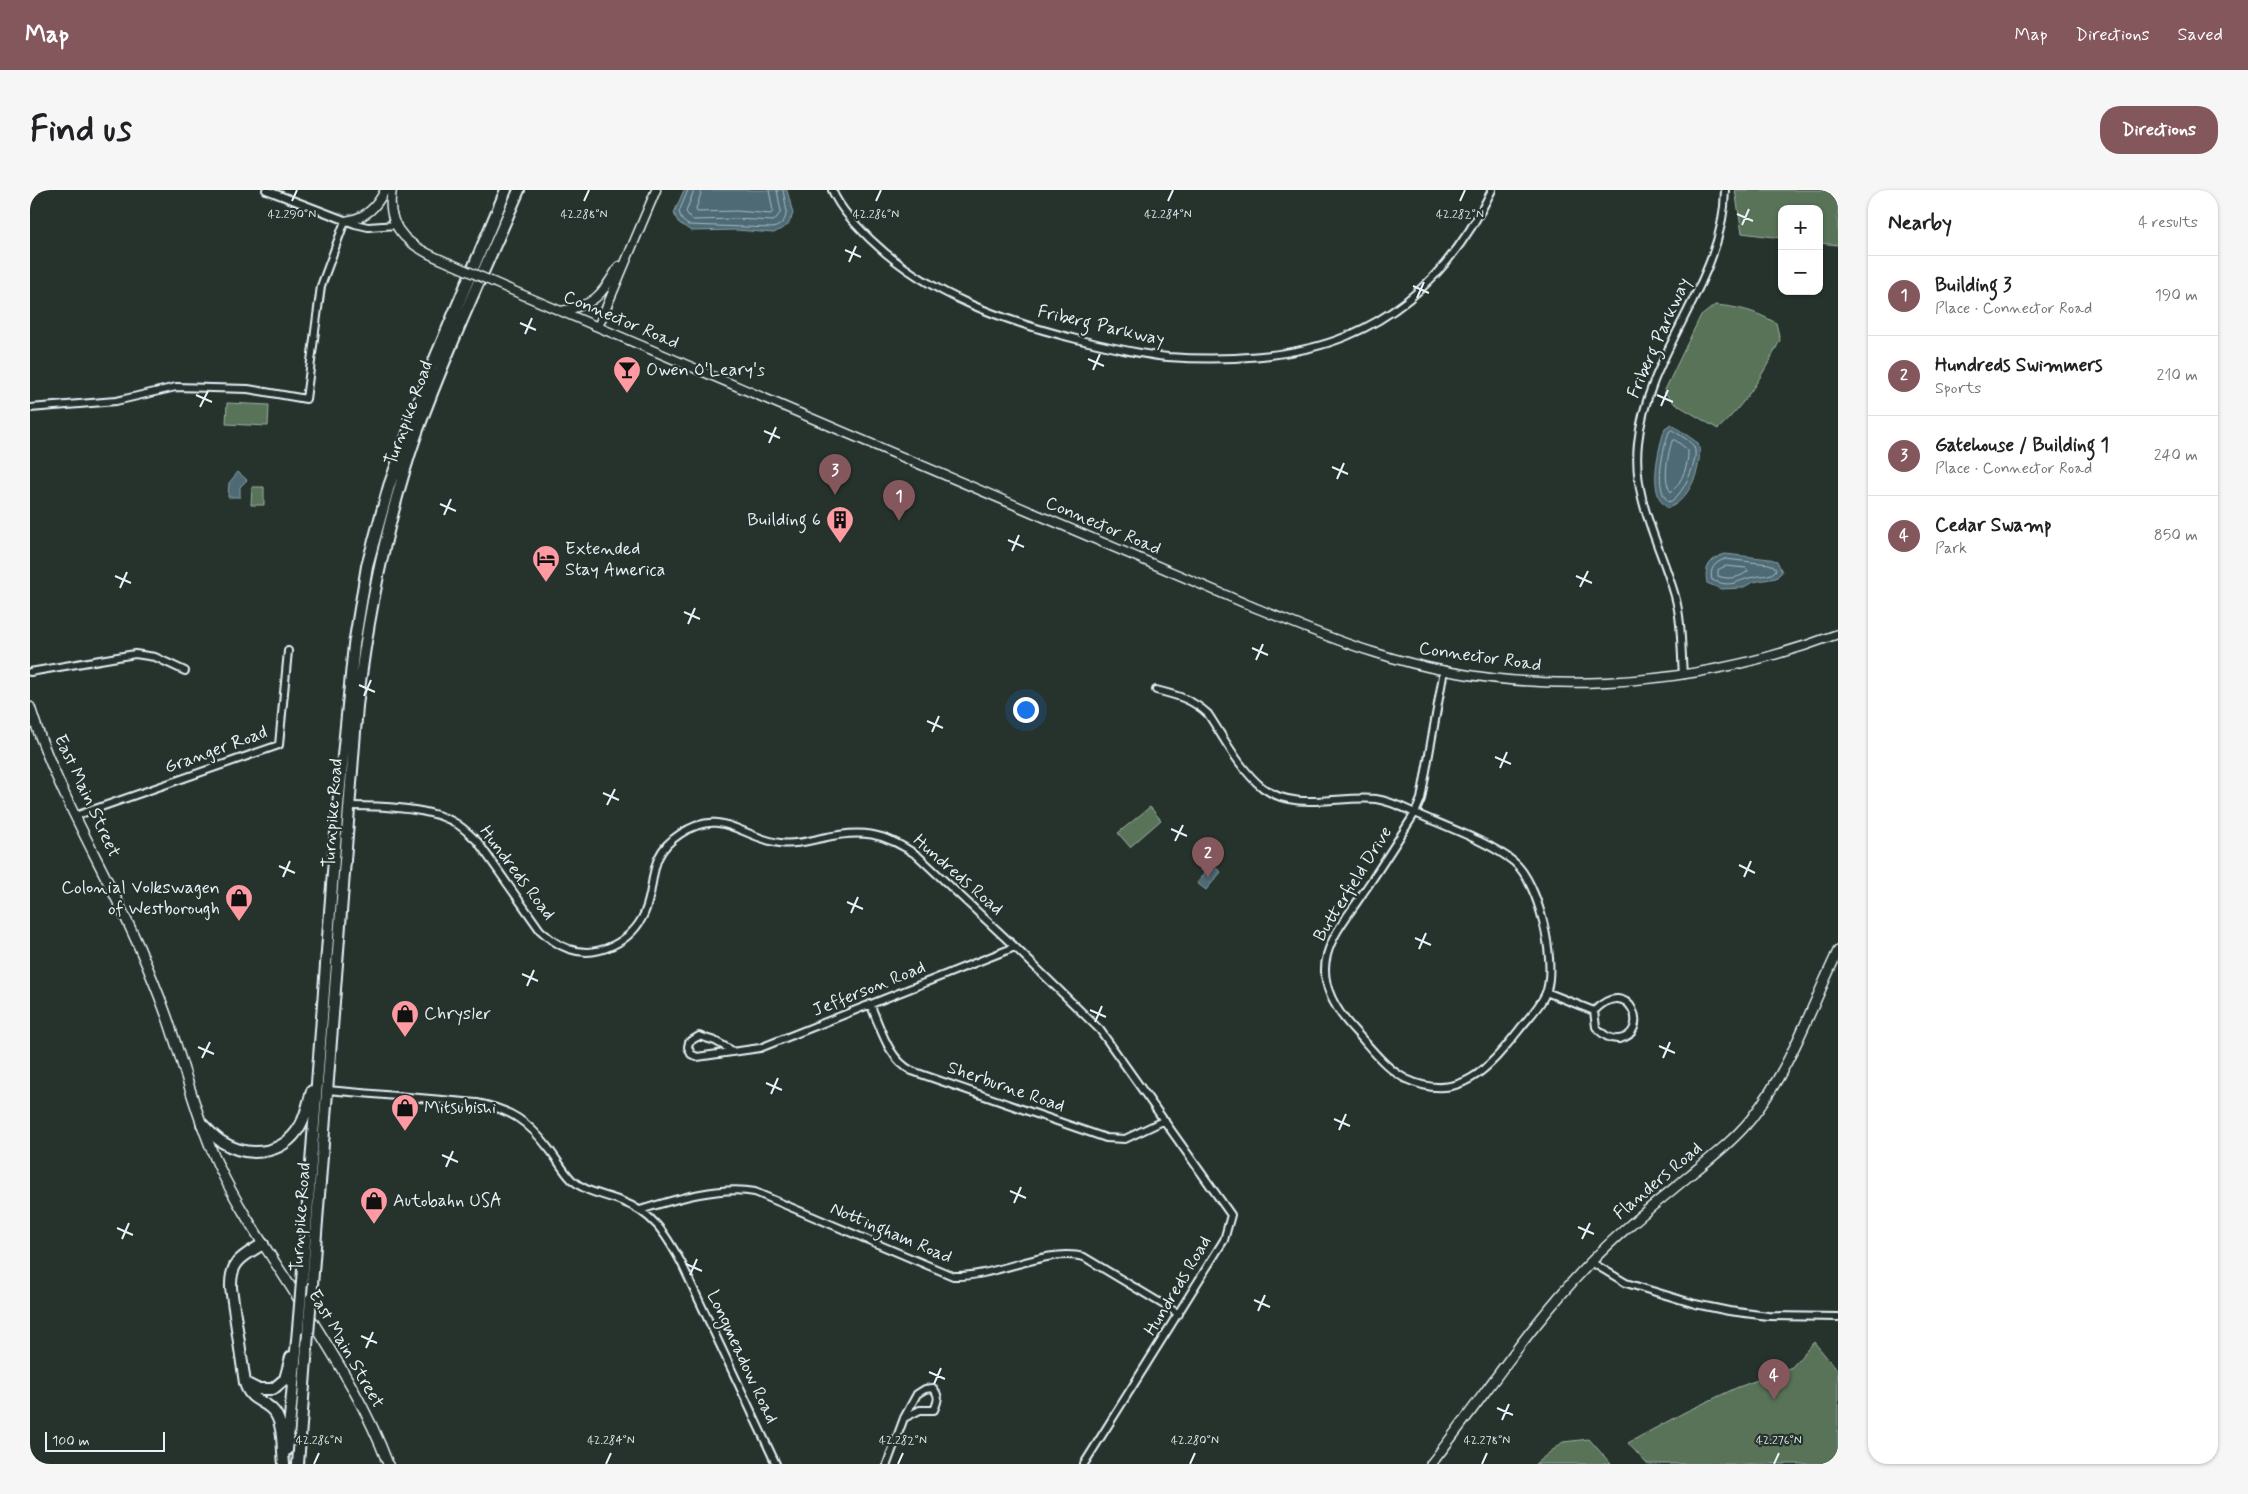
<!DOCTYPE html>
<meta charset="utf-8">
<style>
body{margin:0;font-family:Mynerve,sans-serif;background:#f6f6f6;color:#202124}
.controls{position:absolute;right:15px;top:15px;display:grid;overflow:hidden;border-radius:10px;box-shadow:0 1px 4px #0004}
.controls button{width:45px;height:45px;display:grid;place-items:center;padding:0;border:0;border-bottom:1px solid #e0e0e0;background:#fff;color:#202124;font:25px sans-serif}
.scale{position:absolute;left:15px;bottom:12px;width:120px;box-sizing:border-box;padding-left:5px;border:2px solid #e8f1f8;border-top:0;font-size:14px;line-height:18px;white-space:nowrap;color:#e8f1f8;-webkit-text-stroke:4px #26332d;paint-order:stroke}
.you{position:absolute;left:995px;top:519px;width:18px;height:18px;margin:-12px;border:4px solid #fff;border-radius:50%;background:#1a73e8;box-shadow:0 0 0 8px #1a73e833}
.badge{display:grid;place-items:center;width:32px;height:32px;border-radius:50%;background:#84575d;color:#fff;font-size:16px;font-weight:700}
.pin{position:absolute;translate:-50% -41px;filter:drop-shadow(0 1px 2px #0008)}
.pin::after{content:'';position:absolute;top:26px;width:18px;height:15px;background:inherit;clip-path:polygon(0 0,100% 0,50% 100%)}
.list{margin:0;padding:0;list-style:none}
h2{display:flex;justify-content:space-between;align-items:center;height:65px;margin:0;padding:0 20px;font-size:21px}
h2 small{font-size:16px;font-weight:400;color:#757577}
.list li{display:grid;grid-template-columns:32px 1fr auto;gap:15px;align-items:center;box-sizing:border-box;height:80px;padding:0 20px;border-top:1px solid #e0e0e0}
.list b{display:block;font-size:19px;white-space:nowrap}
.list p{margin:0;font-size:16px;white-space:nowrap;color:#757577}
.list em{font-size:16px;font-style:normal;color:#757577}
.map{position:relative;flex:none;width:1808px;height:1274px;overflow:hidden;border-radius:20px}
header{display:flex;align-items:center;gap:30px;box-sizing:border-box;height:70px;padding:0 25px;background:#84575d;color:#fff}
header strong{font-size:24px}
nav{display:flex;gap:28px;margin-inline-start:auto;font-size:18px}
.intro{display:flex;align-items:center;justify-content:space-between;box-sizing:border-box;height:120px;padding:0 30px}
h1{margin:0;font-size:35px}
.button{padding:12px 22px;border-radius:20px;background:#84575d;color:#fff;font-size:18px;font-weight:700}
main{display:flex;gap:30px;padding:0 30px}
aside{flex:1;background:#fff;border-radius:20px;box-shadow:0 1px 4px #0004}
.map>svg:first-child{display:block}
</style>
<header>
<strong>Map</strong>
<nav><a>Map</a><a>Directions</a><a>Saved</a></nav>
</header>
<div class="intro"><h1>Find us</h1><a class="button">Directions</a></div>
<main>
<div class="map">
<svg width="1808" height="1274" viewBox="0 0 1808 1274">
<rect width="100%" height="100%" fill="#26332d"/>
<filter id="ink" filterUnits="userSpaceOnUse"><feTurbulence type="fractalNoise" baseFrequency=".02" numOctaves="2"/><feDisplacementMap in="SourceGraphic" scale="10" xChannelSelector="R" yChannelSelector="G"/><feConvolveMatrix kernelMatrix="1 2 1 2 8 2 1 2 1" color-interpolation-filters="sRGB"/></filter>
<g filter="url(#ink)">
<path fill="#587359" stroke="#a0b2a8" d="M1705,0H1808V55L1789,53V19H1752V48L1712,43Z
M1685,115C1709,117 1725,121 1746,133L1750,150C1735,182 1715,215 1688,239L1644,213L1634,202L1670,127Z
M197,213L239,215L238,236L196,234Z
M222,297H234V315H221Z
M1120,617L1131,630L1100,657L1088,643Z
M1784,1152L1808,1181V1274H1617L1598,1253L1655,1222L1706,1198L1762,1177Z
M1559,1249L1581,1274H1505L1533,1252Z"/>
<path fill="#4d6b74" stroke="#8ba1a9" d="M654,0H757L763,24L758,35L744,43L706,40L661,41L648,32L644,23Z
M1641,234L1668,253C1674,274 1660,311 1638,318C1616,305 1629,257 1635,238Z
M208,282L217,290L210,297V307H198L199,293Z
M1695,364L1740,369L1747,371L1752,382L1746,388L1723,392L1712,398L1691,399L1677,393C1674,378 1679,369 1695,364Z
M1177,671L1191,682L1176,700L1167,693L1175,683L1170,679Z"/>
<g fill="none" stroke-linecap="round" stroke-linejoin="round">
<path stroke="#aabbc3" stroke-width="1" d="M658,0L649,22L652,30L658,35L743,38C763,32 755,14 753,0
M664,0L656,22L662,30L706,29L744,31L751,22L747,0
M672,0L666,19L667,22L707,21L741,24L743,21L739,0
M1642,240C1648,244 1661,251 1664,257C1670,270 1651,309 1639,312C1623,299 1633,259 1639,242Z
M1645,250L1658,260C1659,274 1652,293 1641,302C1632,291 1638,264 1642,251Z
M1695,369L1739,374L1744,376L1746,380C1741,387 1732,385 1724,387C1706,390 1703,399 1682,390C1679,379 1685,372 1695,369Z
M1696,376L1716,378L1718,381C1710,388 1698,390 1688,386V380Z"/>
<defs>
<path id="minor" d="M236,0L325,34L338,37L367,35
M802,0C810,19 826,35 840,49C898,105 974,131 1050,150C1079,157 1108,164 1138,167C1194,171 1265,168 1317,146C1385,118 1430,66 1462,0
M0,218L86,211L146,197L218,199L276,209L291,96L315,31
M0,482L105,464L125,467L155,481
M1653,485C1651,459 1652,431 1645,406C1630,353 1602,310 1608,253C1617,162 1694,92 1695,0
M1126,500C1146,505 1162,509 1178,524C1194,548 1210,580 1233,598C1265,622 1310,605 1346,609C1360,611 1372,617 1385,623C1368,650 1351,677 1333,703C1321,722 1303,742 1297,765C1289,794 1306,821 1326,842C1341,858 1356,879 1376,889C1429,914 1459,878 1489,840C1498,828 1512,815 1517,800C1526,769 1509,693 1484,672C1460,652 1414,636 1385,623L1391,609L1414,480
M319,616C349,616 394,617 420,630C431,635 440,644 448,652L510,740C519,748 527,755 539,759C568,769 602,751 614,724C628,693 615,667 650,644C692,616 711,648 750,653C764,655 778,651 792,648C831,639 854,642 888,666L985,757L1070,840L1201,1025L1194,1050L1054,1274
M45,626L249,555L258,461
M1516,802L1564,821L1566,837C1572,844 1579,850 1589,849C1622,844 1600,784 1564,821
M840,814C851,838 858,869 882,881L1076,948L1095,949L1135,930
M703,861L685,851L669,846L659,852L658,857L661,864L667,867L730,858L985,757
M297,900L447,913C480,919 499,932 519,959C527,969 533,981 542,990C557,1003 573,1004 591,1011C623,1023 635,1043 651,1072L746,1274
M610,1020C643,1010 690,995 725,1002L923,1086C965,1088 1015,1057 1054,1067L1149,1124
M1561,1072L1596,1093L1665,1114L1699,1121L1738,1126L1808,1127
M857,1274L874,1228L887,1204L895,1199L903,1198C910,1206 908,1211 904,1220H890L874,1228"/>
<path id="tertiary" d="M362,0C354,41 384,59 417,72
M315,31C336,28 346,18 355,0
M479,99L1226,418C1264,433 1303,450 1343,462C1492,511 1662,499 1808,444
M531,121C566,115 571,105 589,76
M568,137L626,0"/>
<path id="secondary" d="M0,517C26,601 74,677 109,757C121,785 133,813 142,842C157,887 169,934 189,977C212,1025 243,1068 271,1113
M278,1124C308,1172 338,1220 358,1274
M1401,1274C1453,1208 1499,1136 1558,1075C1589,1042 1625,1014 1660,985C1681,968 1704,950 1721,929C1760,879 1781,818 1808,761"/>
<path id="trunk" d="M172,934C178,940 184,947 192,952C221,970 258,964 273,930C277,921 279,911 282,901
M233,1054C212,1067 200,1071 201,1098L215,1193C221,1213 235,1209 245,1223C254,1236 252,1259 254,1274
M272,1092L308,616L324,455L337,376L359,296L401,178L476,0
M281,1108L327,516C338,424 356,333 386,245C416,162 454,81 489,0
M215,1193L227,1199H243L255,1189L261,1167
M257,1260L268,1139
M268,1274L277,1156"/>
</defs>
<use href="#minor" stroke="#e8f1f8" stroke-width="10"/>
<use href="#tertiary" stroke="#e8f1f8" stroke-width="11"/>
<use href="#secondary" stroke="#e8f1f8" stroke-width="12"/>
<use href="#trunk" stroke="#e8f1f8" stroke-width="14"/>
<use href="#minor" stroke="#26332d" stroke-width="6"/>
<use href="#tertiary" stroke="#26332d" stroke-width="8"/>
<use href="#secondary" stroke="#26332d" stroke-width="9"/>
<use href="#trunk" stroke="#26332d" stroke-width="10"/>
<defs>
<path id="tertiary-bridge" d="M417,72L479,99"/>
<path id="trunk-bridge" d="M268,1139L272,1092
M277,1156L281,1108"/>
</defs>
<use href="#tertiary-bridge" stroke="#e8f1f8" stroke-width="11" stroke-linecap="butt"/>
<use href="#trunk-bridge" stroke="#e8f1f8" stroke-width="14" stroke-linecap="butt"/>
<use href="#tertiary-bridge" stroke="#26332d" stroke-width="8"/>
<use href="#trunk-bridge" stroke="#26332d" stroke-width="10"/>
</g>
</g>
<path fill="none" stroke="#e8f1f8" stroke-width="2" d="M262,11L267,0M554,11L559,0M846,11L851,0M1138,11L1143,0M1430,11L1435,0M1707,24L1723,31M1712,35L1719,19M815,60L831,67M819,72L826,56M1383,96L1399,103M1387,108L1394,92M490,133L506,140M495,144L502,128M1058,169L1074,176M1063,180L1070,164M166,205L182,212M1627,205L1643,212M1631,216L1638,200M170,217L178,201M734,241L750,248M739,253L746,237M1302,277L1318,284M1307,289L1314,273M410,314L426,321M414,325L421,309M978,350L994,357M982,361L989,345M85,386L101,393M1546,386L1562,393M1550,397L1558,381M90,398L97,382M654,422L670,429M658,434L665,418M1222,458L1238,465M1226,470L1233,454M329,495L345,502M334,506L341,490M897,531L913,538M902,542L909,526M1465,567L1481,574M1470,578L1477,562M573,603L589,610M577,615L585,599M1141,639L1157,646M1145,651L1153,635M1709,675L1725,683M249,676L265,683M253,687L260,671M1714,687L1721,671M817,712L833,719M821,723L828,707M1385,748L1401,755M1389,759L1396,743M492,784L508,791M497,796L504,780M1060,820L1076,827M1065,832L1072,816M1629,856L1645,863M168,857L184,864M172,868L180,852M1633,868L1640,852M736,893L752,900M741,904L748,888M1304,929L1320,936M1309,940L1316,924M412,965L428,972M416,977L423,961M980,1001L996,1008M984,1013L991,997M1548,1037L1564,1044M87,1038L103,1045M92,1049L99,1033M1552,1049L1560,1033M656,1074L672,1081M660,1085L667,1069M1224,1110L1240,1117M1228,1121L1235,1105M331,1146L347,1153M336,1158L343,1142M899,1182L915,1189M904,1194L911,1178M1467,1218L1483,1225M1472,1230L1479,1214M284,1274L289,1263M576,1274L581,1263M868,1274L873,1263M1160,1274L1165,1263M1452,1274L1457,1263M1744,1274L1749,1263"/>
<defs>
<symbol id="bar-pin" viewBox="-11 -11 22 30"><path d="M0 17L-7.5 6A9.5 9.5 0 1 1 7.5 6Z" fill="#ff9aa2" stroke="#26332d"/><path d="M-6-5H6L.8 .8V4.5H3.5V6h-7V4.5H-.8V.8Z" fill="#111"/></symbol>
<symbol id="building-pin" viewBox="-11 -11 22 30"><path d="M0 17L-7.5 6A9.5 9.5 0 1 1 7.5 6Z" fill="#ff9aa2" stroke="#26332d"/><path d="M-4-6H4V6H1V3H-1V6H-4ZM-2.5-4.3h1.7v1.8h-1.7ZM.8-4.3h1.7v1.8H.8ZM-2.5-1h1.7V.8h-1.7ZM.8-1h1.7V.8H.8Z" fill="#111"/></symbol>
<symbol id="hotel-pin" viewBox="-11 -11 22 30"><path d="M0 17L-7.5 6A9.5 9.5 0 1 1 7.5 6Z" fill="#ff9aa2" stroke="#26332d"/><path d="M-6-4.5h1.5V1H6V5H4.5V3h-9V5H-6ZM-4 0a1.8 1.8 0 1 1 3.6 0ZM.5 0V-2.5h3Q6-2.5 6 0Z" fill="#111"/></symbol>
<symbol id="shop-pin" viewBox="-11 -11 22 30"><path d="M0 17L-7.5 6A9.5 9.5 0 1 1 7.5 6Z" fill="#ff9aa2" stroke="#26332d"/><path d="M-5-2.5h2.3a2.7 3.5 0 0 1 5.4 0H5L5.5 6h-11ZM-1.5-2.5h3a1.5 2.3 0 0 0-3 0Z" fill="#111"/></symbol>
</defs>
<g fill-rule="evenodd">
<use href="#bar-pin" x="581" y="164" width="32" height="43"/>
<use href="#building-pin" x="794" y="314" width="32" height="43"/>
<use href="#hotel-pin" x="500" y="353" width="32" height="43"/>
<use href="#shop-pin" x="193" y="692" width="32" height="43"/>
<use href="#shop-pin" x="359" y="808" width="32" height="43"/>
<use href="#shop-pin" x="359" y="902" width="32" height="43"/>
<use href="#shop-pin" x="328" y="995" width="32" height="43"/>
</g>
<g text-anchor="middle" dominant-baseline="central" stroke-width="4.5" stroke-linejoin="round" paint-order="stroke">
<g font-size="18" fill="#e8f1f8" stroke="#26332d">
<text transform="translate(591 130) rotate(23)">Connector Road</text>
<text transform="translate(1071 136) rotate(13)">Friberg Parkway</text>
<text transform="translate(1629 148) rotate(-66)">Friberg Parkway</text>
<text transform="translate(379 223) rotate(-70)">Turnpike Road</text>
<text transform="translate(1073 336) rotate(23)">Connector Road</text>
<text transform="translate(1450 467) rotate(8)">Connector Road</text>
<text transform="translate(186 560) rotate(-20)">Granger Road</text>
<text transform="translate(57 606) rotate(65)">East Main Street</text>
<text transform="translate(303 623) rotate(-86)">Turnpike Road</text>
<text transform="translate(487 683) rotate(53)">Hundreds Road</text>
<text transform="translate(928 685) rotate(41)">Hundreds Road</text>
<text transform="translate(1323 694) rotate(-58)">Butterfield Drive</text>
<text transform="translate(839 799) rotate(-22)">Jefferson Road</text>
<text transform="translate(976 897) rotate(19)">Sherburne Road</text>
<text transform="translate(1628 991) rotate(-40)">Flanders Road</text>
<text transform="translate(271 1027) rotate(-86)">Turnpike Road</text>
<text transform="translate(861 1043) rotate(23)">Nottingham Road</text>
<text transform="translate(1148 1096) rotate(-59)">Hundreds Road</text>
<text transform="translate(316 1159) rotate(60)">East Main Street</text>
<text transform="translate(712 1167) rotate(65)">Longmeadow Road</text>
</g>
<g font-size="18" fill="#e8f1f8" stroke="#26332d" text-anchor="start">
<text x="616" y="180">Owen O'Leary's</text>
<text x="791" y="330" text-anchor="end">Building 6</text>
<text x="535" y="359">Extended<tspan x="535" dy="21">Stay America</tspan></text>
<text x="190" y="698" text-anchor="end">Colonial Volkswagen<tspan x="190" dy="21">of Westborough</tspan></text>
<text x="394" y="824">Chrysler</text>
<text x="394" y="918">Mitsubishi</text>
<text x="363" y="1011">Autobahn USA</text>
</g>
</g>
<g font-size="12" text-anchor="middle" fill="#e8f1f8" stroke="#26332d" stroke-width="4.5" stroke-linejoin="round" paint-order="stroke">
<text x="262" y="28">42.290°N</text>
<text x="846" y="28">42.286°N</text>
<text x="1138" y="28">42.284°N</text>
<text x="1430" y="28">42.282°N</text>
<text x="554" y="28">42.288°N</text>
<text x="289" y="1254">42.286°N</text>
<text x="581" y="1254">42.284°N</text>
<text x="873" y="1254">42.282°N</text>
<text x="1165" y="1254">42.280°N</text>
<text x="1457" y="1254">42.278°N</text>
<text x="1749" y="1254">42.276°N</text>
</g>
</svg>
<div class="controls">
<button>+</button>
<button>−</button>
</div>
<div class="scale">100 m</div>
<div class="you"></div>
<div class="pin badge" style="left:869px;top:331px">1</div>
<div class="pin badge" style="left:1178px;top:688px">2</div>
<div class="pin badge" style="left:805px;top:305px">3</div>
<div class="pin badge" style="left:1744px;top:1210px">4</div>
</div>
<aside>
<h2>Nearby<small>4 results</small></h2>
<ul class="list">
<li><span class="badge">1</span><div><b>Building 3</b><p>Place · Connector Road</p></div><em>190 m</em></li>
<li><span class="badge">2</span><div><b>Hundreds Swimmers</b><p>Sports</p></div><em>210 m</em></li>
<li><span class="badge">3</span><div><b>Gatehouse / Building 1</b><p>Place · Connector Road</p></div><em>240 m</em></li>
<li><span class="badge">4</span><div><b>Cedar Swamp</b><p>Park</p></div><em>850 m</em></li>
</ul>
</aside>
</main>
